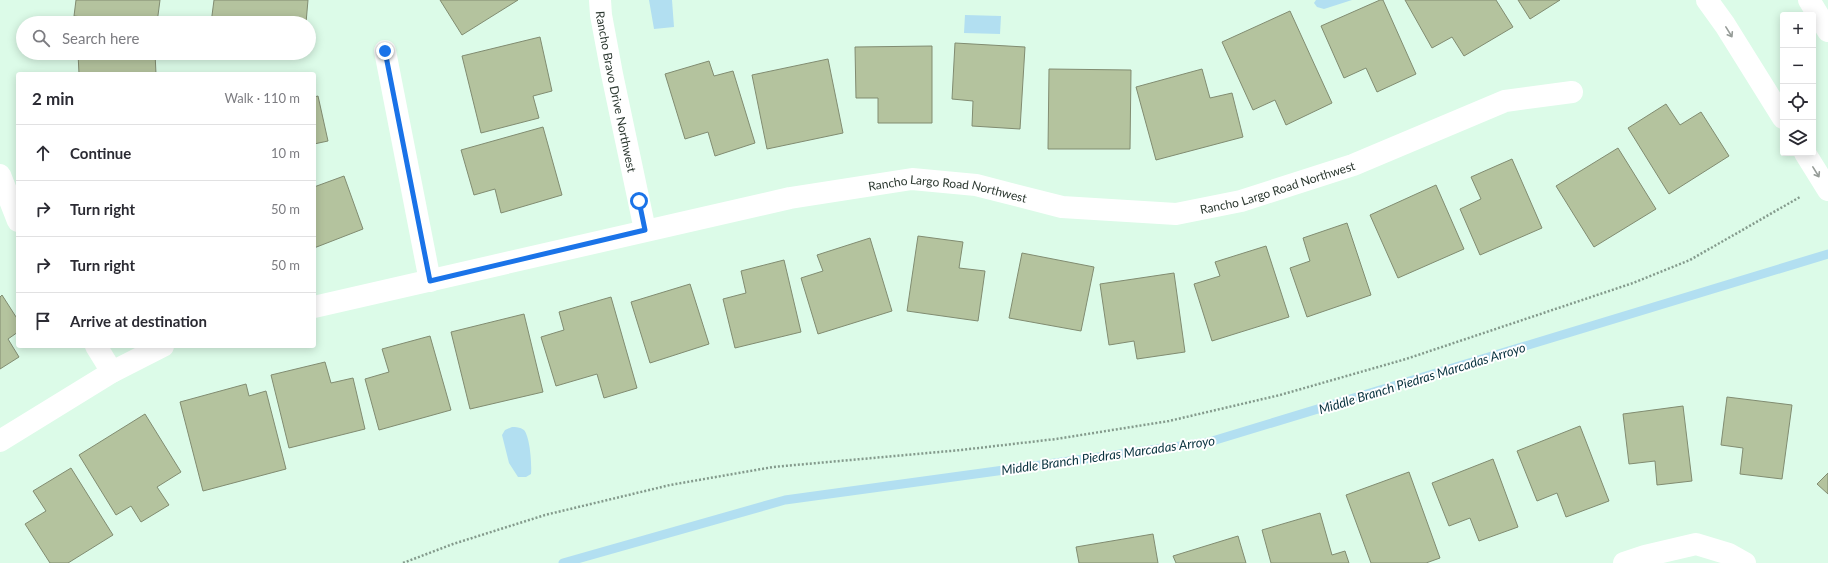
<!DOCTYPE html>
<meta charset="utf-8">
<style>
body{margin:0;font-family:Lato,sans-serif;background:#f7f7f7;color:#2b2b33}
.controls{position:absolute;right:12px;top:12px;display:grid;overflow:hidden;border-radius:4px;box-shadow:0 2px 10px #0003}
.controls button{width:36px;height:36px;display:grid;place-items:center;padding:0;border:0;border-bottom:1px solid #e1e1e2;background:#fff;color:#2b2b33;font:20px sans-serif}
.stop{position:absolute;width:12px;height:12px;margin:-9px;border:3px solid #1a73e8;border-radius:50%;background:#fff}
.stop.end{background:#1a73e8;border-color:#fff;box-shadow:0 1px 4px #0008}
.list{margin:0;padding:0;list-style:none}
h2{display:flex;justify-content:space-between;align-items:center;height:52px;margin:0;padding:0 16px;font-size:17px}
h2 small{font-size:13px;font-weight:400;color:#7c7c81}
.list li{display:grid;grid-template-columns:26px 1fr auto;gap:12px;align-items:center;box-sizing:border-box;height:56px;padding:0 16px;border-top:1px solid #e1e1e2}
.list b{display:block;font-size:15px;white-space:nowrap}
.list em{font-size:13px;font-style:normal;color:#7c7c81}
.icon{flex:none;width:22px;height:22px;fill:none;stroke:currentColor;stroke-width:2;stroke-linecap:round;stroke-linejoin:round}
.map{position:relative;flex:none;width:1828px;height:563px;overflow:hidden}
.search{position:absolute;background:#fff;box-shadow:0 2px 10px #0003;left:16px;top:16px;width:300px;height:44px;display:flex;align-items:center;gap:10px;box-sizing:border-box;padding:0 14px;border-radius:22px;color:#7c7c81;font-size:15px}
.panel{position:absolute;background:#fff;box-shadow:0 2px 10px #0003;left:16px;top:72px;width:300px;height:276px;border-radius:4px}
.map>svg:first-child{display:block}
</style>
<div class="map">
<svg width="1828" height="563" viewBox="0 0 1828 563">
<rect width="100%" height="100%" fill="#dcfbe8"/>
<path fill="#b2dff1" d="M649,0H672L674,27L654,29Z
M1316,0H1352L1324,9L1317,7L1314,3Z
M965,15L1001,16L1000,34L964,33Z
M512,427C516,427 520,427 524,430C530,437 532,464 531,474L526,477H518L509,463L502,435L505,430Z"/>
<g fill="none" stroke-linecap="round" stroke-linejoin="round">
<path stroke="#b2dff1" stroke-width="9" d="M563,563L785,500L1209,442L1828,254"/>
</g>
<path fill="#b4c39e" stroke="#818c71" d="M76,0H160L157,23H130L74,16Z
M214,0H308L306,23H211Z
M440,0H518L462,35Z
M1380,0H1383L1416,74L1377,92L1366,68L1344,78L1321,26Z
M1405,0H1496L1513,27L1464,56L1452,37L1432,48Z
M1518,0H1560L1530,19Z
M1290,11L1332,103L1286,125L1275,100L1253,110L1222,42Z
M540,37L552,91L533,96L539,118L481,133L462,56Z
M955,43L1025,47L1020,129L972,126L973,101L952,99Z
M932,46V123H878V98H856L855,47Z
M78,53H155L156,74H79Z
M828,59L843,133L767,149L752,75Z
M709,61L714,76L733,71L755,143L715,156L708,132L685,139L665,74Z
M1049,69L1131,70L1130,149H1048Z
M1202,69L1210,98L1232,93L1243,137L1156,160L1136,87Z
M318,96L328,141L314,144V97Z
M1666,104L1680,125L1701,112L1729,156L1669,194L1628,128Z
M543,127L562,195L501,213L495,189L474,195L461,150Z
M1618,148L1656,209L1594,247L1556,186Z
M1512,159L1542,228L1480,255L1460,209L1481,199L1471,177Z
M344,176L363,229L314,248V187Z
M1436,185L1464,249L1398,278L1370,215Z
M1347,223L1371,295L1307,317L1290,268L1310,261L1303,238Z
M918,236L963,242L959,268L985,271L978,321L907,311Z
M870,238L892,311L818,334L801,278L823,271L817,255Z
M1266,246L1289,317L1212,341L1194,284L1220,276L1215,262Z
M1022,253L1094,267L1081,331L1009,318Z
M784,260L801,332L735,348L723,299L746,293L741,271Z
M1174,273L1185,352L1137,359L1134,341L1109,345L1100,284Z
M690,284L709,344L650,363L631,302Z
M2,295L18,320V332L8,339L19,357L0,369V297Z
M611,297L637,388L604,398L597,374L556,386L541,337L564,330L559,312Z
M524,314L543,392L470,409L451,332Z
M430,336L451,410L379,430L365,379L389,372L382,349Z
M325,362L331,383L353,378L365,429L289,448L271,375Z
M246,384L249,396L266,391L286,469L203,491L180,402Z
M1727,397L1792,405L1782,479L1740,474L1743,448L1721,445Z
M1683,406L1692,481L1657,485L1655,461L1629,464L1623,414Z
M145,414L181,472L157,487L169,505L141,522L131,506L116,515L79,455Z
M1580,426L1609,501L1566,517L1557,493L1537,501L1517,451Z
M1493,459L1518,527L1479,541L1470,518L1449,526L1432,483Z
M71,468L113,535L68,563H50L25,524L46,511L33,491Z
M1409,472L1440,558L1426,563H1371L1346,495Z
M1828,473V494L1817,484Z
M1320,513L1332,555L1345,551L1349,563H1271L1262,530Z
M1153,534L1158,563H1079L1076,547Z
M1238,536L1246,563H1176L1173,556Z"/>
<g fill="none" stroke-linecap="round" stroke-linejoin="round">
<path stroke="#849a8c" stroke-width="2.5" stroke-dasharray="2 2" stroke-linecap="butt" d="M403,563L453,544L545,515L670,485L773,467L961,450L1056,439L1169,421L1280,395L1406,359L1633,283L1690,260L1800,197"/>
<g stroke="#fff" stroke-width="22">
<path id="s1" d="M600,0L601,15L612,74L645,230"/>
<path d="M385,51L430,281"/>
<path d="M0,175L18,221"/>
<path id="s2" d="M314,307L790,198L912,179L976,185L1062,207L1176,214L1241,201L1353,165L1505,101L1572,92"/>
<path d="M96,346L112,372"/>
<path d="M0,441L112,372L163,346"/>
<path d="M1624,563L1645,556L1696,544L1729,554L1745,563"/>
</g>
<path stroke="#fff" stroke-width="22" d="M1707,0L1725,25L1783,118
M1809,0L1828,31
M1805,153L1828,190"/>
</g>
<defs><path id="oneway-shaft" d="M-6 0H5M1.5-3L5.5 0L1.5 3" fill="none" stroke-width="1.6" stroke-linecap="round" stroke-linejoin="round"/></defs>
<g stroke="#969c98">
<use href="#oneway-shaft" transform="translate(1729 32) rotate(58)"/>
<use href="#oneway-shaft" transform="translate(1816 172) rotate(58)"/>
</g>
<g fill="none" stroke-linecap="round" stroke-linejoin="round">
<path stroke="#1a73e8" stroke-width="5" d="M385,51L430,281L645,230L639,201"/>
</g>
<g text-anchor="middle" dominant-baseline="central" stroke-width="4" stroke-linejoin="round" paint-order="stroke">
<g font-size="12" fill="#2d3931" stroke="#fff">
<text stroke="none"><textPath href="#s1" startOffset="93">Rancho Bravo Drive Northwest</textPath></text>
<text stroke="none"><textPath href="#s2" startOffset="984">Rancho Largo Road Northwest</textPath></text>
<text stroke="none"><textPath href="#s2" startOffset="648">Rancho Largo Road Northwest</textPath></text>
</g>
<g font-size="13" font-style="italic" fill="#06303d" stroke="#fff">
<text transform="translate(1422 378) rotate(-17)">Middle Branch Piedras Marcadas Arroyo</text>
<text transform="translate(1108 455) rotate(-8)">Middle Branch Piedras Marcadas Arroyo</text>
</g>
</g>
</svg>
<div class="controls">
<button>+</button>
<button>−</button>
<button><svg class="icon" aria-label="locate" viewBox="0 0 24 24"><circle cx="12" cy="12" r="6"/><path d="M12 2v4M12 18v4M2 12h4M18 12h4"/></svg></button>
<button><svg class="icon" aria-label="layers" viewBox="0 0 24 24"><path d="M12 4l9 5-9 5-9-5zM3 14l9 5 9-5"/></svg></button>
</div>
<div class="stop" style="left:639px;top:201px"></div>
<div class="stop end" style="left:385px;top:51px"></div>
<div class="search"><svg class="icon" aria-label="search" viewBox="0 0 24 24"><circle cx="10" cy="10" r="6"/><path d="M15 15l6 6"/></svg>Search here</div>
<section class="panel">
<h2>2 min<small>Walk · 110 m</small></h2>
<ul class="list">
<li><svg class="icon" aria-label="ahead" viewBox="0 0 24 24"><path d="M12 20V5M6 11l6-6 6 6"/></svg><div><b>Continue</b></div><em>10 m</em></li>
<li><svg class="icon" aria-label="right" viewBox="0 0 24 24"><path d="M7 20v-9h11M14 6l5 5-5 5"/></svg><div><b>Turn right</b></div><em>50 m</em></li>
<li><svg class="icon" aria-label="right" viewBox="0 0 24 24"><path d="M7 20v-9h11M14 6l5 5-5 5"/></svg><div><b>Turn right</b></div><em>50 m</em></li>
<li><svg class="icon" aria-label="arrive" viewBox="0 0 24 24"><path d="M6 21V4h12l-3 4 3 4H6"/></svg><div><b>Arrive at destination</b></div></li>
</ul>
</section>
</div>
